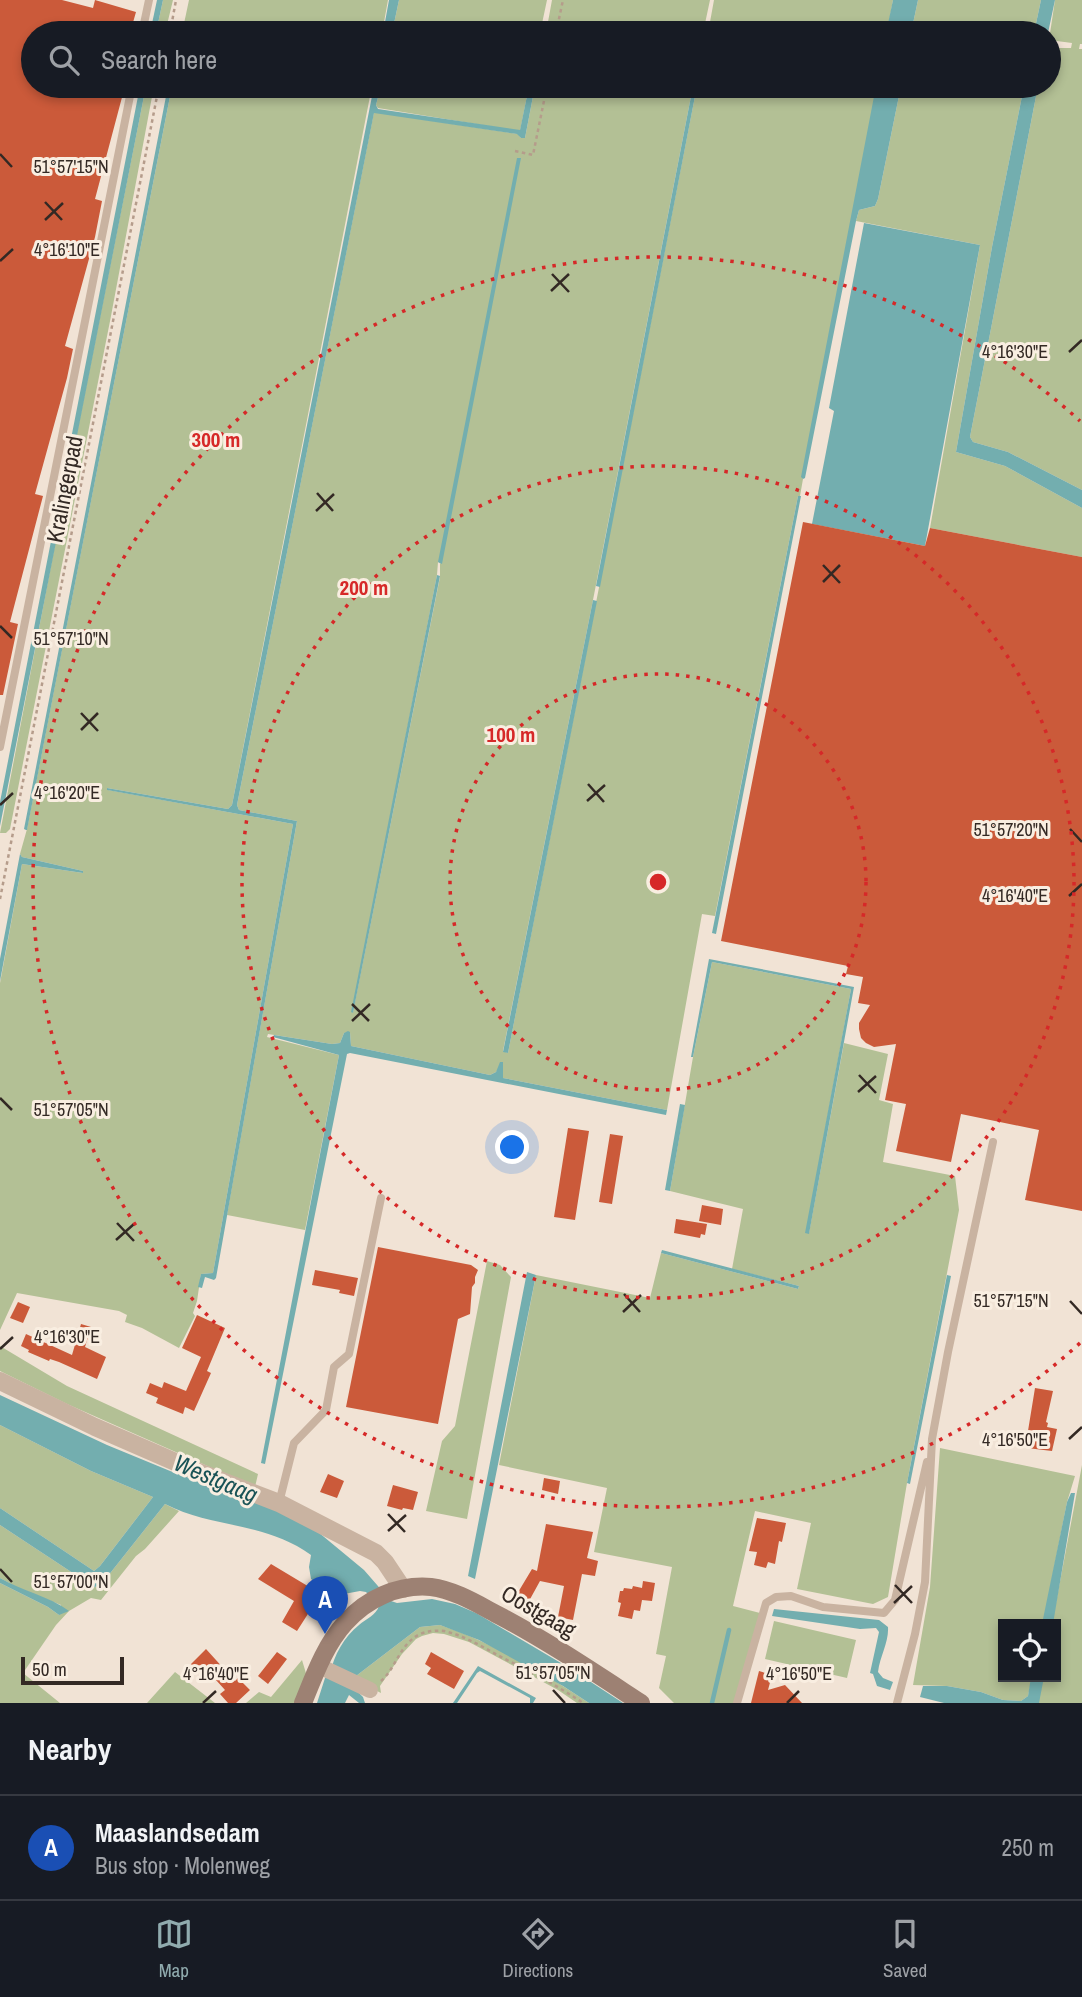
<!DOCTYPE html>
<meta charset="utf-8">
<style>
body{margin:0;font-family:"Archivo Narrow",sans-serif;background:#20242c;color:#f1f3f6}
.controls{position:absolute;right:21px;bottom:21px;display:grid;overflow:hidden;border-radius:0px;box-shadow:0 4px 10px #0003}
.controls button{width:63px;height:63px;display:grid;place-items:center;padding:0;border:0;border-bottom:2px solid #363941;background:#171b24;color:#f1f3f6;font:35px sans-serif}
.scale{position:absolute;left:21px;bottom:18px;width:103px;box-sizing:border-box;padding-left:7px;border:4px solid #332924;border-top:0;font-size:19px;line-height:24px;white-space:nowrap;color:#332924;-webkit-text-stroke:5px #f9eee1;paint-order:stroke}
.you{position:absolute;left:513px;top:1148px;width:24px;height:24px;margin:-18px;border:5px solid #fff;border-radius:50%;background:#1a73e8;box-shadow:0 0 0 10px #1a73e833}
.badge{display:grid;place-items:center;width:46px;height:46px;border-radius:50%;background:#90abae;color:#fff;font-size:23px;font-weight:700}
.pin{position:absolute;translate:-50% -58px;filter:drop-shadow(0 2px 4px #0008)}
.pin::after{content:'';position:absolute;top:37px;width:24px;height:21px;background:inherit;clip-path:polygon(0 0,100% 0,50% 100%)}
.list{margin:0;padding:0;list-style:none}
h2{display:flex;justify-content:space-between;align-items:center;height:91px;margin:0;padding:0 28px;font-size:30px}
h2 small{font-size:23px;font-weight:400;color:#9ea1a6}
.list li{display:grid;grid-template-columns:46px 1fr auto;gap:21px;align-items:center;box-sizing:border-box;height:105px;padding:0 28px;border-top:2px solid #363941}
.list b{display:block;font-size:26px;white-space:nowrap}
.list p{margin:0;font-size:23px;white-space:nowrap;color:#9ea1a6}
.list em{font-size:23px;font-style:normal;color:#9ea1a6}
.icon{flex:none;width:38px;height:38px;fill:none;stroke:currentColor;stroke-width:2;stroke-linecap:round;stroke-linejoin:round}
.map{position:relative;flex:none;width:1082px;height:1703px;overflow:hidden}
.search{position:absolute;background:#171b24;box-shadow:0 4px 10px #0003;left:21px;right:21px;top:21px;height:77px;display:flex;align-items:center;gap:18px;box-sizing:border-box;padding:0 24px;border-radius:38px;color:#9ea1a6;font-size:26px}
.sheet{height:196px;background:#171b24}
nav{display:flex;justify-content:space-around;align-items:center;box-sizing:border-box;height:98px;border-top:2px solid #363941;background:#171b24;font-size:19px;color:#9ea1a6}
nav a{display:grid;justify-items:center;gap:4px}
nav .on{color:#90abae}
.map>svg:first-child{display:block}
</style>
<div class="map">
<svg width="1082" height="1703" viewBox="0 0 1082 1703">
<rect width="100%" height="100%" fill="#f1e3d5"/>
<path fill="#b3c095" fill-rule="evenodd" d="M163,0H173L165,33H156Z
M189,0H388L382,33H182Z
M399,0H547L540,33H392Z
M552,0H710L703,33H546Z
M714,0H893L887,33H708Z
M918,0H1041L1034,33H911Z
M1055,0H1082V44H1080L1079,49H1082V490L1008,452L973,442L970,437L1038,86H1049V48H1071L1072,43L1049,40Z
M146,86H154L111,316L10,829L6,833H0L62,508Z
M172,86H372L232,805L228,809L107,788L108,790L293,824L213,1273L201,1274L197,1301L193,1313L195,1316L179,1348L142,1328L125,1322L127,1315L119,1311L17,1293L0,1330V983L22,864L83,873V871L22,857L20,854L27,829Z
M381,86H529L520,131L378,108L376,105Z
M535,86H693L593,600L503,1051L508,1053L697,86H877L802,477L803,479L800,496H798L715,916L702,914L667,1110L503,1078V1063L496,1072L490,1075L351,1046L350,1032L344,1033L340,1043L332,1044L268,1034L267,1037L339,1055L305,1230L227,1215L297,821L239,810L237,805L374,112L518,134L521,138H525ZM438,562L441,564L440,563V577L353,1012L352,1013L437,575Z
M901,86H1024L992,247L956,452L1005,466L1082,508V557L930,528L980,245L856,221L859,210L875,206L878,199Z
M712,962L851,989L806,1233H809L844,1043L888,1054L879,1100L893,1104L883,1162L955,1176L959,1210L907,1483L888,1597L873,1604L797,1589L811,1523L755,1511L733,1606L760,1613L737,1703H674L659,1688L666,1656L656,1654L672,1567L594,1552L607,1488L499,1465L536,1275L650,1298L661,1253L798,1289L799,1286L732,1269L743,1209L670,1191L693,1057Z
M487,1261L500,1265L511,1277L467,1519L426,1511L442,1441L455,1426Z
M0,1346L67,1386L258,1474L255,1487L67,1404L0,1371Z
M0,1425L91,1471L153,1497L100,1566L94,1571L0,1508Z
M940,1448L1075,1476L1067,1502L1043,1624H1003V1677H1032L1028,1696L1021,1701L1003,1700L981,1692L947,1686L913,1685L930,1587Z
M1082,1465V1703H1038L1042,1677H1056V1624H1052Z
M165,1504L179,1511L145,1549L136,1556L101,1600L91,1598L69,1611L56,1625L23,1673L60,1703H0V1583L48,1607L59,1615L61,1605L16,1587L0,1578V1525L94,1587L100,1586Z
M774,1621L856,1640L847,1678L765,1659Z
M440,1625C489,1641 546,1674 589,1703H577L558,1690L469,1642L444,1634L433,1633L422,1636L416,1639L402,1654L380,1686L381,1693L371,1688L356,1676L420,1627Z
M302,1660L308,1680L297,1703H246L259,1692L271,1697Z
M175,1672L215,1703H147Z"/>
<path fill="#73aeaf" d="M157,0H163L156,33H150Z
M389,0H399L392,33H383Z
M893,0H918L911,33H886Z
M1041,0H1055L1048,33H1034Z
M140,86H146L0,826V802Z
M168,86H172L27,830H26L24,829Z
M374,86H381L376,105L378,109L520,130L529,86H535L525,138H521L517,134L374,113L237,805L239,810L297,821L216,1278L214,1280L205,1277L202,1288L198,1287L201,1274L213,1273L293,824L107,790V788L228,809L232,805Z
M693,86H697L600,587L596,586Z
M876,86H901L878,199L875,206L859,210L856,221L805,478L803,479L801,477Z
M1024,86H1038L970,437L973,442L1008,452L1082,490V508L1005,466L956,452L992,247Z
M517,158H521L518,173L442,564L438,562Z
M864,223L980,245L925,546L812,524L834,411L829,408Z
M798,496H801L716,934L712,933Z
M437,575L440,576L353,1013L351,1012Z
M593,600L597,601L508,1053L503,1052Z
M20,854L22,857L83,871V873L22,864L0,981V959Z
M709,959L854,987L809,1234L805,1233L851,989L712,962L693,1057H691Z
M348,1031L350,1032L351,1046L490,1075L496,1072L500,1062H503V1078L667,1110L666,1115L350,1053L347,1054L265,1464L261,1463L339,1055L273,1037L274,1035L332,1044L340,1043L344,1033Z
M680,1104L685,1105L670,1191L665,1190Z
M662,1250L799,1286L798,1289L661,1253Z
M527,1272L536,1275L475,1579L468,1576Z
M947,1275L951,1276L910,1484L907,1483Z
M0,1395L107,1445L175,1473L253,1500L306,1522L364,1570L391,1601L397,1603L432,1599L455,1604L476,1613L571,1669L623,1703H589L563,1686L479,1640L440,1625L420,1627L356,1676L353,1687L363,1697L365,1703H359L349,1695L345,1703H317L325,1678L330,1674C334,1655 344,1637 359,1625C366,1619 376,1615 379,1606L366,1592L360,1591L333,1596L329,1590L311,1579L309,1567L311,1555C264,1521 214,1529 165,1504L100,1586L94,1587L0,1525V1508L94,1571L100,1566L153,1497L91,1471L0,1425Z
M1071,1493H1075L1053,1624H1042L1067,1502Z
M0,1578C22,1591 49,1596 69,1611L59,1615L48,1607L0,1583Z
M774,1609L879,1620L888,1627C889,1642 880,1656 878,1672L883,1678L893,1682L890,1690L877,1686L873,1674L870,1673L879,1632L876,1628L860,1629L772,1616Z
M478,1666L536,1698L533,1703H530V1698L480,1671L477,1673L457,1703H453Z
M1031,1677H1044L1039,1703H944L920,1697L923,1686H947L981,1692L1003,1700L1021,1701L1028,1696Z"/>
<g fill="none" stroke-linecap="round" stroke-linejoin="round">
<path stroke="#73aeaf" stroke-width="4.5" d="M712,1703L729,1630"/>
</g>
<path fill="#cb5a3a" d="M0,0H62L93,8L95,0L136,12L130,33H33V86H125L95,199L102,201L95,237L65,346L73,349L67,378L35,494L43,496L10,622L18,624L3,695H0Z
M803,522L925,546L930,528L1082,557V1211L1025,1200L1039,1130L961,1114L951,1162L896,1151L906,1104L885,1100L896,1044L874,1047L866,1043L861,1038L859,1029V1023L870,1005L858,1003L863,977L846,974L848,966L721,941Z
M568,1128L589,1131L575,1220L554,1217Z
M610,1134L623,1136L612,1204L599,1202Z
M702,1205L723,1209L721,1225L699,1221Z
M676,1219L707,1224L705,1235L701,1234L700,1238L674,1233Z
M378,1247L471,1265L478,1270L475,1277V1283L472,1287L470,1314L458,1319L438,1424L346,1407Z
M315,1270L358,1278L354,1296L339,1293L340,1290L312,1285Z
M18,1302L30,1307L23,1323L10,1318Z
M197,1315L225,1328L207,1371L211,1373L194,1411L185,1407L183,1414L156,1403L158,1398L146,1393L150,1383L162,1388L164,1382L186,1391L201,1357L182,1348Z
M81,1324L91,1327L85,1347L106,1357L97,1379L59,1362L50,1359L49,1361L28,1352L29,1350L21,1346L26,1334L72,1355Z
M1035,1388L1053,1391L1046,1422L1048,1423L1047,1427L1057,1429L1052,1451L1027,1448L1029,1438L1027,1437Z
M328,1474L344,1481L337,1498L320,1492Z
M544,1478L560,1481L558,1494L542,1490Z
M393,1485L418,1492L413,1510L403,1508L402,1510L387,1506Z
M757,1518L786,1523L782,1542L779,1541L775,1564L768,1562L766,1568L754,1565L757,1552L749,1551Z
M546,1524L593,1532L587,1558L598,1561L595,1576L582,1574L573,1620L558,1617L564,1586L540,1581L529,1601L517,1594L532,1569L537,1571Z
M271,1564L341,1606L328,1619L313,1606L297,1631L282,1622L294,1601L258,1579Z
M643,1581L655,1583L652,1601L642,1600L640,1611L634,1610L632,1619L618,1616L621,1603L618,1602L620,1591H623L624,1588L632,1589L633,1586L642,1588Z
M206,1649L235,1681L238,1678L250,1690L236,1703H228L220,1694L225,1690L207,1670L201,1675L191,1664Z
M277,1652L287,1659L268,1684L258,1676Z
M431,1652L464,1671L454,1689L427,1674L431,1668L425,1664Z
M759,1671L772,1675L768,1690L785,1685L802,1703H751Z"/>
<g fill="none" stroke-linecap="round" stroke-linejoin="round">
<path stroke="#b59c8b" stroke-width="2.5" stroke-dasharray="3.5 3.5" stroke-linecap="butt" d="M170,33L176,0
M556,33L563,0
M515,151L533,155L547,86
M0,899L159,86
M381,1681C396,1668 399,1646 418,1635C426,1631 436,1630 444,1631C466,1636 484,1648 503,1658C531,1672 558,1686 583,1703"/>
<path stroke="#c9b3a1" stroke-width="8" d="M142,33L149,0
M0,747L132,86
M279,1503L294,1443L326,1410L334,1367L349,1354L381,1198
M737,1703L766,1603L776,1597L791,1596L823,1607L884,1613L895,1600L927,1462
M897,1703L915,1634L925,1582L932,1439L948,1352L993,1142"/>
<path stroke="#c9b3a1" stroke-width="16" d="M319,1666L370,1690"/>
<path stroke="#c9b3a1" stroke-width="18" d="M0,1381L95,1427L196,1471L279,1503L376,1553L385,1562L403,1589"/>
<path stroke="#9d8173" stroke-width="18" d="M303,1703C314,1676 325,1645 345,1623C366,1599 398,1584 431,1587C455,1590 479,1605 500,1616C549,1642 595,1673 641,1703"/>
</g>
<path fill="none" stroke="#332924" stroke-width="2.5" d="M0,154L12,167M45,202L62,220M45,220L63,203M0,261L13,249M552,274L569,292M551,291L569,274M1069,352L1082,340M317,493L333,511M316,511L334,494M823,565L840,583M823,582L840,565M0,626L12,638M81,713L98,731M81,730L98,713M588,784L604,802M587,801L605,785M0,805L13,793M1070,829L1082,842M1069,896L1082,884M352,1004L369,1021M352,1021L370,1004M859,1075L876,1093M858,1092L876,1076M0,1098L12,1110M117,1223L134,1241M116,1240L134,1224M624,1294L640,1312M1070,1301L1082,1314M623,1312L641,1295M0,1349L13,1337M1069,1439L1082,1427M388,1514L405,1532M388,1531L406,1515M0,1569L12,1582M895,1585L912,1603M894,1603L912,1586M553,1690L565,1703M203,1703L216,1691M787,1703L799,1691"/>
<g fill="none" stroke="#d62828" stroke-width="3.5" stroke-dasharray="3.5 7">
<circle cx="658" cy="882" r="208"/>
<circle cx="658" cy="882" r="416"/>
<path d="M1080 1343A625 625 0 1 1 1080 421"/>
</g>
<g text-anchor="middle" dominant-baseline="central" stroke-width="6" stroke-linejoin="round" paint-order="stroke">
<g font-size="23" fill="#332924" stroke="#f9eee1">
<text transform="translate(64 489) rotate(-79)">Kralingerpad</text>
<text transform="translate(539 1611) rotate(30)">Oostgaag</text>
</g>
<g font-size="24" font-style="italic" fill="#195356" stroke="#f9eee1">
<text transform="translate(216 1478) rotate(23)">Westgaag</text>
</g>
</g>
<g font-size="18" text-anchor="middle" fill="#332924" stroke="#f9eee1" stroke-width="6" stroke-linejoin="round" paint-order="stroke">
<text x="71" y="173">51°57'15"N</text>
<text x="67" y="256">4°16'10"E</text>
<text x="1015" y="358">4°16'30"E</text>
<text x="71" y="645">51°57'10"N</text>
<text x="67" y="799">4°16'20"E</text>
<text x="1011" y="836">51°57'20"N</text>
<text x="1015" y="902">4°16'40"E</text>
<text x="71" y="1116">51°57'05"N</text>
<text x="1011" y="1307">51°57'15"N</text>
<text x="67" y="1343">4°16'30"E</text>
<text x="1015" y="1446">4°16'50"E</text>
<text x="71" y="1588">51°57'00"N</text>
<text x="553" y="1679">51°57'05"N</text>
<text x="216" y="1680">4°16'40"E</text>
<text x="799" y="1680">4°16'50"E</text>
</g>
<circle cx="658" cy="882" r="10" fill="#d62828" stroke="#f9eee1" stroke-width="3.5"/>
<g font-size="21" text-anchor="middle" font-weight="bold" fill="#d62828" stroke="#f9eee1" stroke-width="6" stroke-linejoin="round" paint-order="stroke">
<text x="216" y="447">300 m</text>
<text x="364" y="595">200 m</text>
<text x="511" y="742">100 m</text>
</g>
</svg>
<div class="controls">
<button><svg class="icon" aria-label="locate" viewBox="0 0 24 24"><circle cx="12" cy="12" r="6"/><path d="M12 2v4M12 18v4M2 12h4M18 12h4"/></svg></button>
</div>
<div class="scale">50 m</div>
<div class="you"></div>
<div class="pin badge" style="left:325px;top:1634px;background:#1a4fb4">A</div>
<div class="search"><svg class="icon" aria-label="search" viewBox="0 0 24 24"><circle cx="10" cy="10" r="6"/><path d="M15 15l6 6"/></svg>Search here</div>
</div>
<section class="sheet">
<h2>Nearby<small></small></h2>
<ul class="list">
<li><span class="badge" style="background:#1a4fb4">A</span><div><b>Maaslandsedam</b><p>Bus stop · Molenweg</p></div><em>250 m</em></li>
</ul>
</section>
<nav>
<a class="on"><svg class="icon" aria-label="map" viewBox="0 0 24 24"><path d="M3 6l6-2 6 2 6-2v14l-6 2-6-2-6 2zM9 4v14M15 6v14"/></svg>Map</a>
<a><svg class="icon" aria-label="directions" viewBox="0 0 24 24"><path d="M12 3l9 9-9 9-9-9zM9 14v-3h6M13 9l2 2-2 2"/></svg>Directions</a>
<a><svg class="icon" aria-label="saved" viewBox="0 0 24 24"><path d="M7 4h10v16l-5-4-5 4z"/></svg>Saved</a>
</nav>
